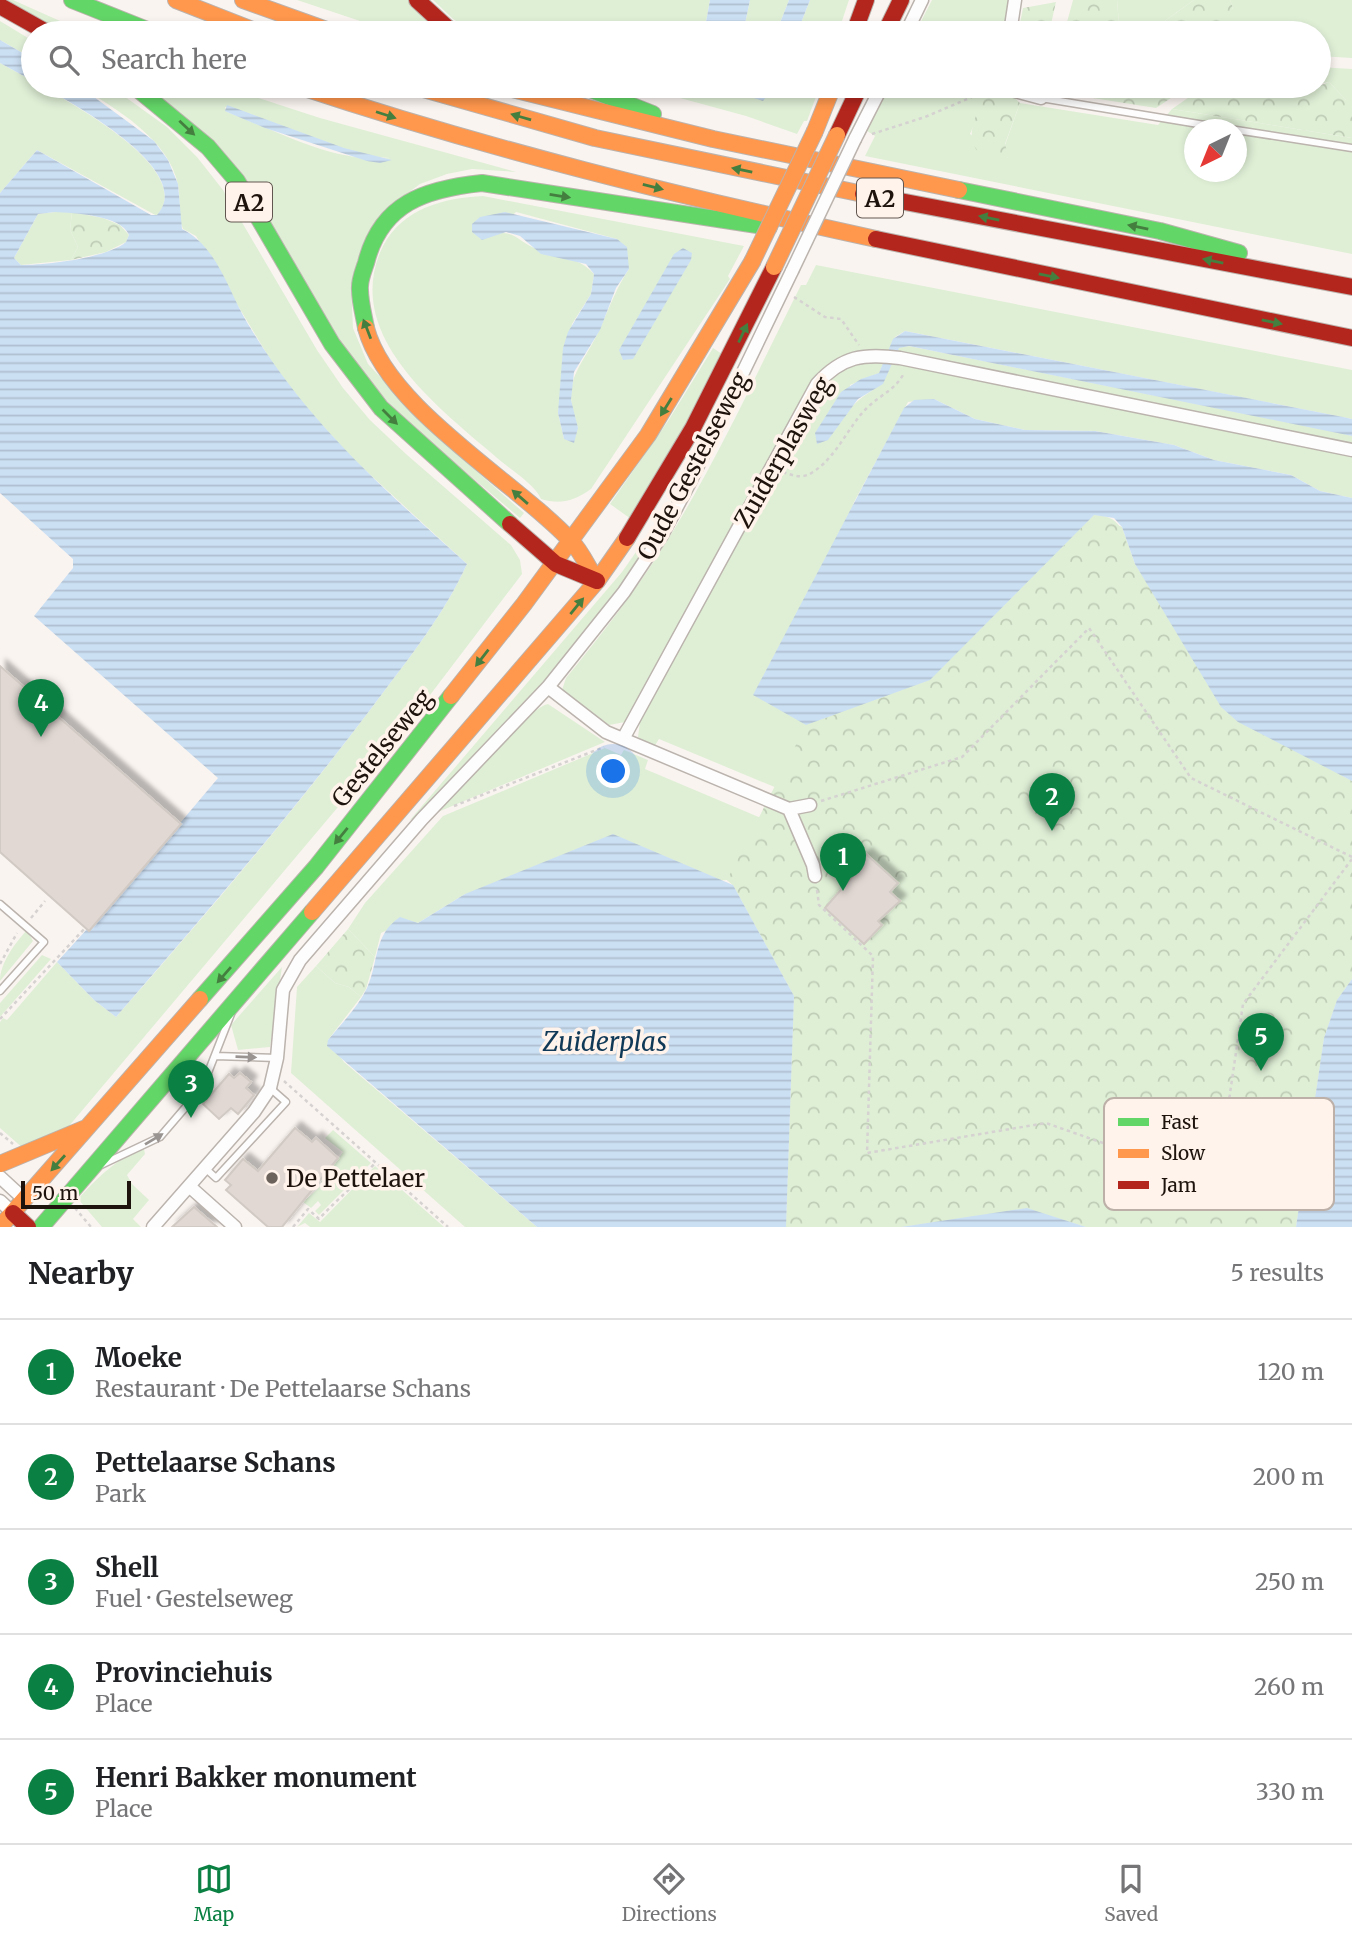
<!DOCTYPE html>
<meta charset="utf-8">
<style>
body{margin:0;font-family:Merriweather,serif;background:#f2f2f2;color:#202124}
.compass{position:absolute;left:1184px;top:119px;width:63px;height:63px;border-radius:50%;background:#fff;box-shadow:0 4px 10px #0003;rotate:223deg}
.scale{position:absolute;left:21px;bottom:18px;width:110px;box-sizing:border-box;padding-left:7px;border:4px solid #1e140d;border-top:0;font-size:19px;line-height:24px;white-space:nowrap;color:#1e140d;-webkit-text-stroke:5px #fff3eb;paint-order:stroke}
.you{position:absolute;left:614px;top:772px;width:24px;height:24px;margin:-18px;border:5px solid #fff;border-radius:50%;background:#1a73e8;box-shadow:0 0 0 10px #1a73e833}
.badge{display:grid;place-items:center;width:46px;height:46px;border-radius:50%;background:#0b8043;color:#fff;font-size:23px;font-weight:700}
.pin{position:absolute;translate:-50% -58px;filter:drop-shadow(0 2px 4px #0008)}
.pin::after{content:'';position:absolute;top:37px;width:24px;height:21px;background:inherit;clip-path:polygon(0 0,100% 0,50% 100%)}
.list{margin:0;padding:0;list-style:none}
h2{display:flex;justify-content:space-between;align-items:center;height:91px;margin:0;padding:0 28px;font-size:30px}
h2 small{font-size:23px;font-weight:400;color:#757577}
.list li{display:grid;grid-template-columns:46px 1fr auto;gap:21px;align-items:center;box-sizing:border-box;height:105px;padding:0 28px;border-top:2px solid #e0e0e0}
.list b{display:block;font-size:26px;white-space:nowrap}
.list p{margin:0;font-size:23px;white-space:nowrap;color:#757577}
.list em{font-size:23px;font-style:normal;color:#757577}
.icon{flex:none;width:38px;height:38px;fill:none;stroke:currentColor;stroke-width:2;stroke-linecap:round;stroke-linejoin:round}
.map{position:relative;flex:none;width:1352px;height:1227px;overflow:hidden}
.search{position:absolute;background:#fff;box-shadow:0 4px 10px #0003;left:21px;right:21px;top:21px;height:77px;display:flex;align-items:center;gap:18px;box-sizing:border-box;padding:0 24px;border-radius:38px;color:#757577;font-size:26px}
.sheet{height:616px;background:#fff}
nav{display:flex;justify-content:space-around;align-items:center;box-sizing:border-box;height:98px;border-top:2px solid #e0e0e0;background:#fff;font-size:19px;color:#757577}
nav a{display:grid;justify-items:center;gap:4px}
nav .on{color:#0b8043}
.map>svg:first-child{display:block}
</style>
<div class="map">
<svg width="1352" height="1227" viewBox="0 0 1352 1227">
<defs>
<pattern id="forest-crowns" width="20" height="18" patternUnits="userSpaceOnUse" patternTransform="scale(1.75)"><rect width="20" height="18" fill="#dfefd6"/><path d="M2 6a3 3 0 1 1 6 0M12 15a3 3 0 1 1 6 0" fill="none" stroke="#bfccb6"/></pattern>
<pattern id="water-rules" width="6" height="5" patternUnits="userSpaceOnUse" patternTransform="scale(1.75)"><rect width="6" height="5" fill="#cce0f4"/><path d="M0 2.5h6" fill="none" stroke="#afbfd0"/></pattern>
<filter id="shadow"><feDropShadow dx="6" dy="-6" stdDeviation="2" flood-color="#0004"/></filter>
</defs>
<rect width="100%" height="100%" fill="#faf4f0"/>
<path fill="#dfefd6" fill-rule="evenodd" d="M1,0H13L87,33H59Z
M297,0H409L441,33H396Z
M433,0H710L704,33H476L453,19Z
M750,0H789L776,33H743Z
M810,0H849L838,33H797Z
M932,0H1008L1005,33H915Z
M1117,0H1194L1148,33H1125L1119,25Z
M1230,0H1352V58L1319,56V33H1202L1233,8Z
M0,21L33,41V59L0,40Z
M0,63L33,81V86H42C71,104 197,170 157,216L37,150L0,193Z
M1319,67L1352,69V100H1346L1329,82L1319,84Z
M79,86H110L167,127L197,157L223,190L317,350L343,388L370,420L406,454L511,545L520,560L522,574L408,724L64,1132L25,1150L0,1128V1022L3,1018L7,1020L57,962L94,1000L116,1017C204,917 290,816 370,710C405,663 443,617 467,564L351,457L285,384L196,236L183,229C177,215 181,200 178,185C170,140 115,108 79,86Z
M144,86H222L320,118L516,172L472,169L447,174L420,184L392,205L351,285L353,328L368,364L431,431L524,513L520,518L425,438L388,402L337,339L263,209ZM225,107C279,121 334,157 390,158C335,164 278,131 227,112Z
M636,86H676L681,92L687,93L700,86H755L751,97L767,98L775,86H820L807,121H804L797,134L746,116Z
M890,86H990L970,134L1008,158L1005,145L1020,103L1158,125L1172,109L1352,138V254L865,156L875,136L867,131ZM1194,130H1236V172H1194Z
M483,196L744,246L728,276L730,279L591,489C574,501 560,505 541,499C535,485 514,472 502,462C443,411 339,336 383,246C403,208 444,198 483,196ZM516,212L617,239L629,269C616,288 610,307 600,328C583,368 559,378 578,428L564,439L558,413L572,324L591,294L594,274C579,256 554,257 534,248C519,241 515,231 495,233Z
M55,212H72L70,230L78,247L71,260L21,265L14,258L38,214Z
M816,265L1352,370V419L905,331L895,337L890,350L862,351L827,367L631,713L625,722L609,725L562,690L566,678C602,634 637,589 667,541C718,459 758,370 801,285H806Z
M909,346L1341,433L1352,436V444L897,351L899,347Z
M713,348L722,354L687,425L631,519L610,504L668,421Z
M867,360L884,362L879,373L850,385V409C870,386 880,395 892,362L1352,454V498L1320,491L1291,475L1214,460L1174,445L1095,431L1025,430L975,419L934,399L908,402L853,504L1094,515L1122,527L1135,564L1238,722L1352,781L784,791L659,739L654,747L638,737L640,721L809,408C828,380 832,368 867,360Z
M680,489C619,616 514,715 418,817L410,820L622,572Z
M548,704L605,742L438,812C457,792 527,708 548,704Z
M605,748L621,755L624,750L648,760L645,769L775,824L1247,1007L1352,979L1337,1000L1324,1038L1296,1227H1086L1027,1209L901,1227H786L794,996L733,885L727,880L465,894L418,923L407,921L381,933L375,957L348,929L365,903L443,816Z
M27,930L33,941L0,981C0,963 15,943 27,930Z
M42,955L51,959L0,1017V1003Z
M316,966L335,983L349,987L361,997L328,1040L344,1062L537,1227H465L291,1073L297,987Z
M282,967L270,1047L238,1050L231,1025Z
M333,1130L371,1163L319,1215L315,1211L321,1205L318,1201L311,1208L303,1202L323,1184L321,1182L343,1152L325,1138Z
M144,1149L145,1154L127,1175L132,1184L149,1200L133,1219L141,1227H102L78,1199C96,1179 119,1156 144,1149Z
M375,1166L444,1227H310L305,1223L297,1227L309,1213L320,1222Z"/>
<path fill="url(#forest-crowns)" d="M1073,0H1117L1119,25L1125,33H1064Z
M1194,0H1230L1233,8C1207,39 1186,33 1148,33Z
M1056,2L1049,33H1018L1023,8Z
M1329,82L1346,100H1352V138L1172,109L1205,86H1319Z
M990,86H1002L1020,103L1005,144L1009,158L981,154C959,137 982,105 990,86Z
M1052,86H1189L1156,108L1055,92Z
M72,212L103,218L120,225L129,235L126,242L106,252L71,260L78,247L70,230Z
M1094,515C1127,515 1123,542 1135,565C1138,571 1144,577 1148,583L1317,762L1352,781V979L1337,1000L1324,1038L1296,1227H1086L1027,1209L901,1227H786L794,996L733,885L727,880L806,725L930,680Z
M348,929L375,957L366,989L361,997L349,987L335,983L316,966Z"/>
<path fill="url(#water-rules)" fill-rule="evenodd" d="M710,0H750L743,33H704Z
M789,0H810L797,33H776Z
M0,40L33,59V81L0,63Z
M42,86H79L154,141L168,160L178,184L182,229C218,247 228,291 248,324C307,423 383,488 467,564C443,617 405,663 370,710C290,816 203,917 116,1017L94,1000L57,962L87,929L90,930L218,778L34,616L73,568V559L0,493V193L37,150L151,215H157C197,170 71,103 42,86ZM55,212C74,213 121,215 129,235L126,242C107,258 47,265 21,265L14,258L38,214Z
M755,86H775L763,101L751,97Z
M227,105L344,148L392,160L380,163L367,161L265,128L227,112L225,111Z
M505,212L617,239L627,247L629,269L616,288L600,330L574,372L571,400L578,428L574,443L564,439L558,413L563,348L568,332L591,294L594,274L586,264L541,254L520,236L506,232L482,240L472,232V224L480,217Z
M683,248L692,253L691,260L633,359L623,360L619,350L674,254Z
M905,331L1343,417L1352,419V436L909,346L899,348L883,384L858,399L828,440L817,444L815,433L841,392L861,379L879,373L893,339Z
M934,399L975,419L1025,430L1095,431L1174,445L1214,460L1291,475L1320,491L1352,498V781L1238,722L1221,707L1135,564L1122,527L1114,518L1094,515L930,680L806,725L753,695L904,408L914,400Z
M613,834L733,885L794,996L786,1227H537L327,1046L328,1040C341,1024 358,1007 367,988C379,962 373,935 400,917L418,923L465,894Z
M1352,979V1227H1296L1324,1038L1337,1000Z
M1027,1208L1086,1227H901Z"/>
<path fill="#e1d8d3" stroke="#d1c9c3" stroke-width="2" filter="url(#shadow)" d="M0,666L181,824L89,931L0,852Z
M866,854L898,883L890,892L900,901L878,921L882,925L864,944L825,908L854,875L850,872Z
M240,1073L251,1082L246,1088L254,1095L238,1114L231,1108L219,1119L203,1104L229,1074L234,1078Z
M295,1128L312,1142L316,1138L338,1158L282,1227H268L226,1190L231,1185L225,1180L243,1159L258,1171Z
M194,1207L217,1227H172Z"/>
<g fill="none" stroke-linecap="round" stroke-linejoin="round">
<defs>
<path id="lane" d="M1041,98L1235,130
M1236,130L1352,148
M0,904L44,942L0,991
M215,1056L277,1058
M101,1165L160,1137L202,1088L231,1014
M205,1168L216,1178L286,1102L270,1088"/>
<path id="street" d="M906,33L922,0
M1010,33L1015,0
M1011,86L1015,91L1041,98
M855,139L882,86
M548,687L606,732L789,809L810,805
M623,739L817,384C842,356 864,353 900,358L1352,450
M789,809L813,865L815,876
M0,1177L25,1200
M189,1186L235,1227
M0,1201L13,1213
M153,1227L254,1112L270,1088L277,1058L283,990L300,960L422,819L548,687L624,592L662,535L689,484L792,271"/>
<path id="fast" d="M72,0L155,33
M134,86L208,147L237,181L332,344L381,408L510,524
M582,86L653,114
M959,190L1160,231L1239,253
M366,328C364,316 360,302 360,290C359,281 363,272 366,263C381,203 425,189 482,183L769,227
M200,999L316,867L451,696
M41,1227L312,912"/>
<path id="slow" d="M176,0L260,33
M243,0L335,33
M298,86C487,149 682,197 876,239
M413,86L595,138L863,194
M500,86L713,139L959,190
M815,131L833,86
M366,328C387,408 515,481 571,541C582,552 588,568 597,581
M451,696L524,604L648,435L752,262
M312,912L597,581L627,538
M0,1164L86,1128
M0,1227L200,999"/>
<path id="jam" d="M417,0L453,33
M0,6L48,33
M854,33L866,0
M885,33L901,0
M837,135L860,86
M863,194L1352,287
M876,239L1352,338
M510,524L556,564L597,581
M627,538L693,428L774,267
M13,1213L28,1227"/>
</defs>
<use href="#lane" stroke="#bbb3ad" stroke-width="9"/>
<use href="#street" stroke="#bbb3ad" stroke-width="15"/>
<use href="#fast" stroke="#bbb3ad" stroke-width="18"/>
<use href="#slow" stroke="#bbb3ad" stroke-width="18"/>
<use href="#jam" stroke="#bbb3ad" stroke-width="18"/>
<path stroke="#d5d2d1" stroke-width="2.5" stroke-dasharray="3.5 3.5" stroke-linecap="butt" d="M872,134L925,117L998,86
M794,297L825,317L841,319L859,345
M783,472C794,476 803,479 813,472C838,456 849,424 869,406C882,394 896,389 904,373
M821,801L962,757L1089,628L1191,778L1352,857
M454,806L604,747
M817,890L819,905L873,956L867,1153L1046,1123L1217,1183L1243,1004L1352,859
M31,918L45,901
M0,964L17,933
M0,1019L86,927
M284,1081L448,1227
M0,1133L13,1144
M75,1208L91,1227
M293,1227L308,1209L319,1219C338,1198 357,1184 375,1163"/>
<use href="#lane" stroke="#fefdfd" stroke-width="6"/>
<use href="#street" stroke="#fefdfd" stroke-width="12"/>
<use href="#fast" stroke="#63d668" stroke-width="16"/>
<use href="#slow" stroke="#ff974d" stroke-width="16"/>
<use href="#jam" stroke="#b3261e" stroke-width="16"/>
<defs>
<path id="street-bridge" d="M792,271L855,139"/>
<path id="slow-bridge" d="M752,262L815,131
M774,267L837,135"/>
</defs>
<use href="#street-bridge" stroke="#bbb3ad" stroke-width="15" stroke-linecap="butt"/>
<use href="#slow-bridge" stroke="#bbb3ad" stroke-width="18" stroke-linecap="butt"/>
<use href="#street-bridge" stroke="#fefdfd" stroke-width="12"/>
<use href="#slow-bridge" stroke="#ff974d" stroke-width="16"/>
</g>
<defs><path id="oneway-solid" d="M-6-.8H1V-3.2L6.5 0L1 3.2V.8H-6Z" transform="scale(1.75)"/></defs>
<g fill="#447f3f">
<use href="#oneway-solid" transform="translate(386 115) rotate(18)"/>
<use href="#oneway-solid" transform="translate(521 117) rotate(-164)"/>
<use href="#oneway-solid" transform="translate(187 128) rotate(43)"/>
<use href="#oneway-solid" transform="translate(742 170) rotate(-168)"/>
<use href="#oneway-solid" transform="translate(653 187) rotate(14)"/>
<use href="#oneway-solid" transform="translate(560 196) rotate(9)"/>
<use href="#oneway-solid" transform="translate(989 218) rotate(-169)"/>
<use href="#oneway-solid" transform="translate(1138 227) rotate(-168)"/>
<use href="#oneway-solid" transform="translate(1213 261) rotate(-169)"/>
<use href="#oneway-solid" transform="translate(1049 276) rotate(12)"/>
<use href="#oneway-solid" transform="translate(1272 322) rotate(12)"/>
<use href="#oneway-solid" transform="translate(367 329) rotate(-111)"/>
<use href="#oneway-solid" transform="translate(743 333) rotate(-65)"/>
<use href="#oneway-solid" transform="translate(666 407) rotate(122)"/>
<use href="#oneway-solid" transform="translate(390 417) rotate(45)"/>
<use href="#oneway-solid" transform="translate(520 497) rotate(-139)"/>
<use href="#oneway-solid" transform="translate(577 606) rotate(-51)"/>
<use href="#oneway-solid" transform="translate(482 658) rotate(128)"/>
<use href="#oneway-solid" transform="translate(341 836) rotate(129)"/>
<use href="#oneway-solid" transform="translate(224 975) rotate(131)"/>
<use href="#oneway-solid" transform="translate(58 1163) rotate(132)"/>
</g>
<g fill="#999491">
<use href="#oneway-solid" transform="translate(246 1057) rotate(2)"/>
<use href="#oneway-solid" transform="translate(154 1139) rotate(-31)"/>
</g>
<circle fill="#6b625c" stroke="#fff3eb" stroke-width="2.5" cx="272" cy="1178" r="7"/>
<g text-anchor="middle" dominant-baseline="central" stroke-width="7" stroke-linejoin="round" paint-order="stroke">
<g fill="#fff3eb" stroke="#625750" stroke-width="2">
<rect x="857" y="178.5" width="46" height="39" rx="5"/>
<rect x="226" y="182.5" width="46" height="39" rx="5"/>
</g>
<g font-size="23" font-weight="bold" fill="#1e140d">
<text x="880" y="198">A2</text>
<text x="249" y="202">A2</text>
</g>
<g font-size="24" fill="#1e140d" stroke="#fff3eb">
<text transform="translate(783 452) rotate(-60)">Zuiderplasweg</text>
<text transform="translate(693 466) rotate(-62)">Oude Gestelseweg</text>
<text transform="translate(382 748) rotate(-51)">Gestelseweg</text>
</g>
<g font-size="24" fill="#1e140d" stroke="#fff3eb" text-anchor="start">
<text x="286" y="1178">De Pettelaer</text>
</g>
<g font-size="26" font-style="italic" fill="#103958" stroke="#fff3eb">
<text x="605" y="1041">Zuiderplas</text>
</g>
</g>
<rect x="1104" y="1098" width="230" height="112" rx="10" fill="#fff3eb" stroke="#bcb0a8" stroke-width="2"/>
<rect x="1118" y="1118" width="31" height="8" fill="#63d668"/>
<rect x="1118" y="1149" width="31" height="9" fill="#ff974d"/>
<rect x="1118" y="1181" width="31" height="8" fill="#b3261e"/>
<g font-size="19" fill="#1e140d">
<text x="1161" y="1129">Fast</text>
<text x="1161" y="1160">Slow</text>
<text x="1161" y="1192">Jam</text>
</g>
</svg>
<svg class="compass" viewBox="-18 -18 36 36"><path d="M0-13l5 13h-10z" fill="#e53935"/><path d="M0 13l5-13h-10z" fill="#757577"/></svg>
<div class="scale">50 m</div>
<div class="you"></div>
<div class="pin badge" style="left:843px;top:891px">1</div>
<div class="pin badge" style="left:1052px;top:831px">2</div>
<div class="pin badge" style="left:191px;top:1118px">3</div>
<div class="pin badge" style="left:41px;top:737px">4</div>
<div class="pin badge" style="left:1261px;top:1071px">5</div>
<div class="search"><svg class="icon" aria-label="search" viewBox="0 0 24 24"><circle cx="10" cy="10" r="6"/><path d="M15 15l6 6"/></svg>Search here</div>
</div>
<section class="sheet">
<h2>Nearby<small>5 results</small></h2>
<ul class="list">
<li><span class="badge">1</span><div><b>Moeke</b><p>Restaurant · De Pettelaarse Schans</p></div><em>120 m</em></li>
<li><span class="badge">2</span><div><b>Pettelaarse Schans</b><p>Park</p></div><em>200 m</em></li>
<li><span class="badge">3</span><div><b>Shell</b><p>Fuel · Gestelseweg</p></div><em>250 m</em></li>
<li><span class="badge">4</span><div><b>Provinciehuis</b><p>Place</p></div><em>260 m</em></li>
<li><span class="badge">5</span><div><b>Henri Bakker monument</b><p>Place</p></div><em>330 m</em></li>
</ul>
</section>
<nav>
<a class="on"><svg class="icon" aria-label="map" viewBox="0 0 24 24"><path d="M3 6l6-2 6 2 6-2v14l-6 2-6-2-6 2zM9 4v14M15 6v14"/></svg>Map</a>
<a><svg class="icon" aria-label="directions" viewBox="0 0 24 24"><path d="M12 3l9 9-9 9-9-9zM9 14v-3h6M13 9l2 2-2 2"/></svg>Directions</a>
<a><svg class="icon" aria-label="saved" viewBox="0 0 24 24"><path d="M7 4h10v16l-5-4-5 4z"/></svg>Saved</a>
</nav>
